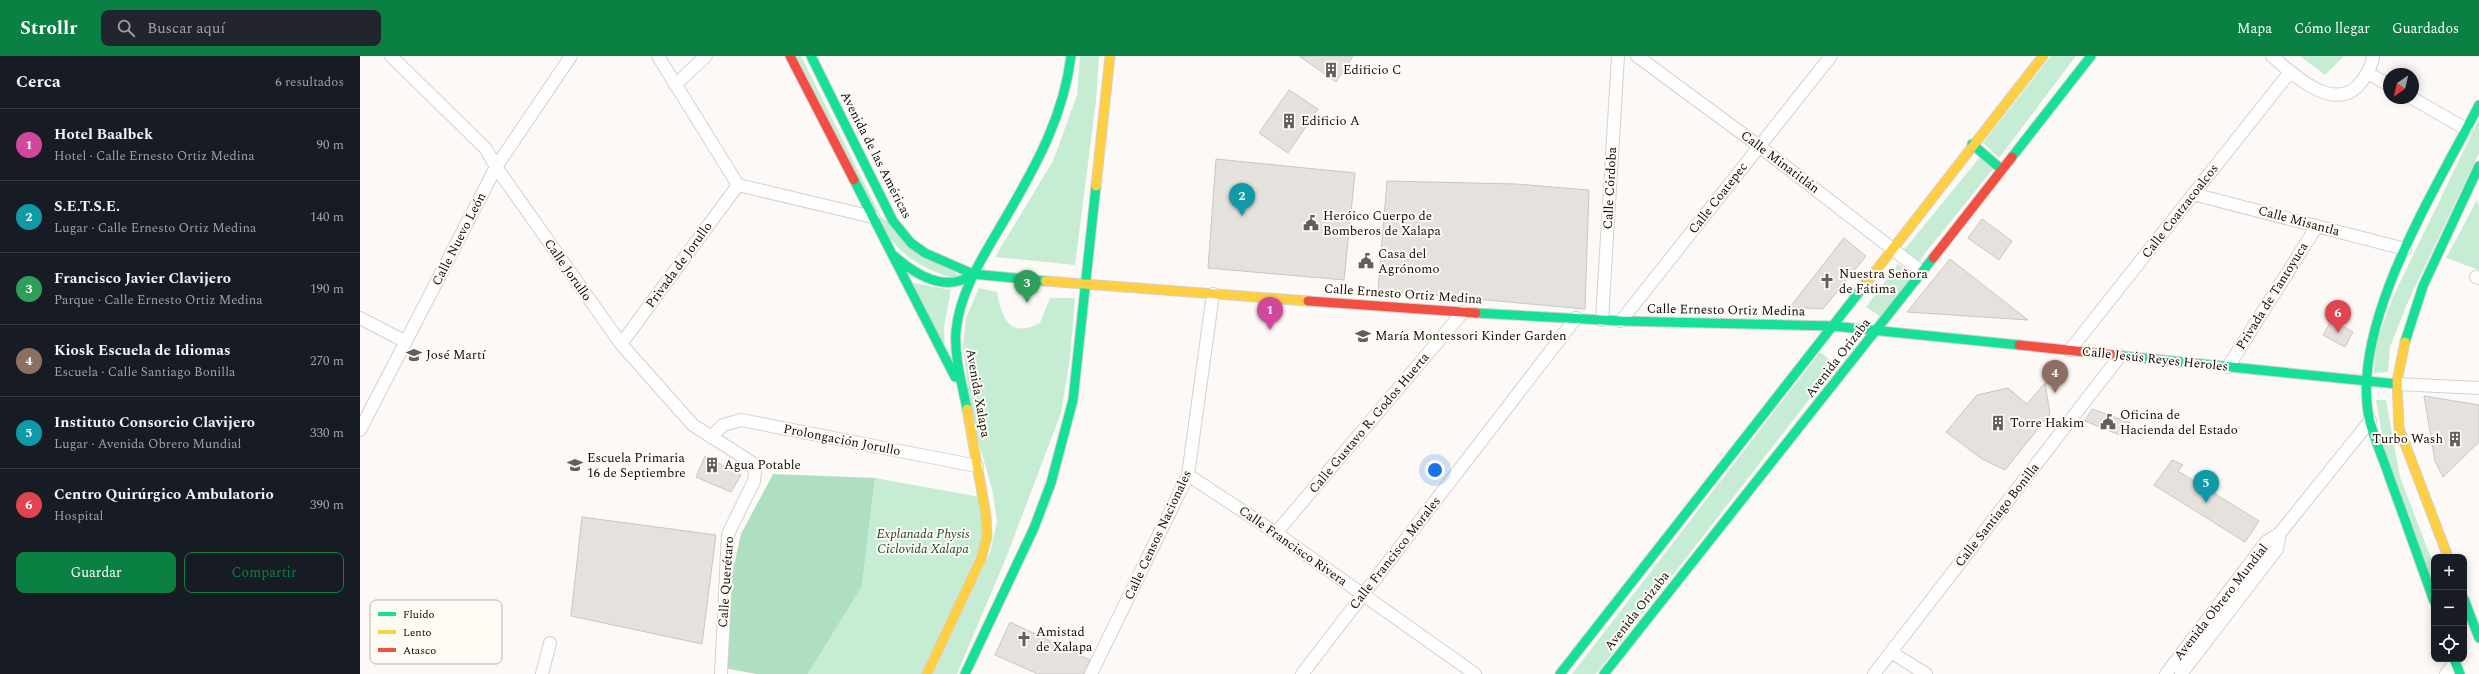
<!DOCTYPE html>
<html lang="es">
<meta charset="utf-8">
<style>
body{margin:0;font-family:Spectral,serif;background:#20242c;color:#f1f3f6}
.controls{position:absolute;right:12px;bottom:12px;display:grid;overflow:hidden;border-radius:8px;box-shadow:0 2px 10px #0003}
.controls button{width:36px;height:36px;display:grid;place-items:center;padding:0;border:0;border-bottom:1px solid #363941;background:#171b24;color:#f1f3f6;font:20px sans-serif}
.compass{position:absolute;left:2023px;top:12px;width:36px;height:36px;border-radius:50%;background:#171b24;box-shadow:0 2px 10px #0003;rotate:214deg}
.you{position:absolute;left:1075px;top:414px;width:14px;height:14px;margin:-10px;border:3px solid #fff;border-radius:50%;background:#1a73e8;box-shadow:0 0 0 6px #1a73e833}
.badge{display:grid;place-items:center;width:26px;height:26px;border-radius:50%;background:#0b8043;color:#fff;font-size:13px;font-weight:700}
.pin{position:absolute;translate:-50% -33px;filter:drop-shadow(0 1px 2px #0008)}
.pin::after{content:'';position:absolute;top:21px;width:14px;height:12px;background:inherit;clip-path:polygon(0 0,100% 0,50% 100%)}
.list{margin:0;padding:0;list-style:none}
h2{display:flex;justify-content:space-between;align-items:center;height:52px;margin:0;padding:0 16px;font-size:17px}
h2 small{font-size:13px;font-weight:400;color:#9ea1a6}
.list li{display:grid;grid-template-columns:26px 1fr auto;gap:12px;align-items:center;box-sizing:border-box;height:72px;padding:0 16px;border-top:1px solid #363941}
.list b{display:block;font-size:15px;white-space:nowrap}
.list p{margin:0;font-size:13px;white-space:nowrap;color:#9ea1a6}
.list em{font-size:13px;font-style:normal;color:#9ea1a6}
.actions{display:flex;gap:8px;padding:12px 16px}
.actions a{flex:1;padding:9px 0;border:1px solid #0b8043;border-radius:8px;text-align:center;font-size:14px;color:#0b8043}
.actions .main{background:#0b8043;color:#fff}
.icon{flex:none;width:22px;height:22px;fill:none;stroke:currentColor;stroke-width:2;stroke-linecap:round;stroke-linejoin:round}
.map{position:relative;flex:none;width:2119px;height:618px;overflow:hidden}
header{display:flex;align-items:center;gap:24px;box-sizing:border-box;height:56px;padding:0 20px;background:#0b8043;color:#fff}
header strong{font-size:19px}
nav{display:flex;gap:22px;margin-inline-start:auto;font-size:14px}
.search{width:280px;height:36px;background:#20242c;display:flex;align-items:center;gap:10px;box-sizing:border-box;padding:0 14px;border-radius:8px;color:#9ea1a6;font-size:15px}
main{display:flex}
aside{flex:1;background:#171b24}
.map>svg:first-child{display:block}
</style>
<header>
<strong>Strollr</strong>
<div class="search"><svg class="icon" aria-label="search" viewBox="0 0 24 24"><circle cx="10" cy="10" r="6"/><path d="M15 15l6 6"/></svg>Buscar aquí</div>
<nav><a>Mapa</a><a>Cómo llegar</a><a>Guardados</a></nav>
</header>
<main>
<aside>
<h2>Cerca<small>6 resultados</small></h2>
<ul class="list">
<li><span class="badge" style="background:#d1479c">1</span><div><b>Hotel Baalbek</b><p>Hotel · Calle Ernesto Ortiz Medina</p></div><em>90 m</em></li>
<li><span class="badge" style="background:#0f9aa8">2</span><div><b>S.E.T.S.E.</b><p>Lugar · Calle Ernesto Ortiz Medina</p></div><em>140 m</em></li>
<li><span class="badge" style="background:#2e9e5b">3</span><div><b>Francisco Javier Clavijero</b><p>Parque · Calle Ernesto Ortiz Medina</p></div><em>190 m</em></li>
<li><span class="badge" style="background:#8d6e63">4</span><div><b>Kiosk Escuela de Idiomas</b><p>Escuela · Calle Santiago Bonilla</p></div><em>270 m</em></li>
<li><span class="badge" style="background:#0f9aa8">5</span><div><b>Instituto Consorcio Clavijero</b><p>Lugar · Avenida Obrero Mundial</p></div><em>330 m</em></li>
<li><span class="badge" style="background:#e0444e">6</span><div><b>Centro Quirúrgico Ambulatorio</b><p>Hospital</p></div><em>390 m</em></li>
</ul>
<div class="actions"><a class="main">Guardar</a><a>Compartir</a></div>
</aside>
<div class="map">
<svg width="2119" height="618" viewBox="0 0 2119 618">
<rect width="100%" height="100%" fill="#fcf9f6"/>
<path fill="#c6edd3" d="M433,0H441L521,161L597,218L596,223C562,212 551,206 527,180Z
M720,0H739L736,45L715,209L635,201L693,105L717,39Z
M1691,0H1716L1639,102L1623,87Z
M1940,0H1984L1965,19Z
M2119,63V97L2047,248L2030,291L2028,316L2014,317L2016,287L2033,241Z
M1620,101L1633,113L1558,206L1544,194Z
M2117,144L2119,150V214L2086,202Z
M1538,208L1555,221L1523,262L1506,251Z
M548,226L591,234L584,271L585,301Z
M619,232L637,236C642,262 649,283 680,267L690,242H715L710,302L701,357L646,502L597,618H573L630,497L637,465L632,433L612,363L603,292L606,262Z
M1460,296L1476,309L1236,618H1212Z
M2016,344H2026L2040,421L2074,510V537L2030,427Z
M515,422L626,442L627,475L564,618H448L502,530Z"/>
<path fill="#afdfc1" d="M413,418L515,422L502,530L448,618H397L364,612L367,540L381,478Z"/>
<path fill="#e5e2de" stroke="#cac6c2" d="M939,0H993L976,26Z
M929,34L958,53L928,97L899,77Z
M856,103L995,117L984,224L848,212Z
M1027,125L1156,128L1229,134L1225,253L1018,234Z
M1622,163L1652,185L1639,204L1608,182Z
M1484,182L1506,200L1463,253L1430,251Z
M1590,203L1668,264L1547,256Z
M1972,264L1993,276L1985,291L1963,279Z
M1685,327L1690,358L1645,414L1622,403L1586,376L1617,339L1648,332L1667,348Z
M2064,340L2119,349V386L2083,421L2075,405Z
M1732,353L1771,367L1762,380L1725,365Z
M345,400L381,419L371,436L336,421Z
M1812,404L1823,409L1818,415L1899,465L1885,486L1794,429Z
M222,461L356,479L342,588L211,560Z
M650,566L730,604L724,618H678L635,599Z"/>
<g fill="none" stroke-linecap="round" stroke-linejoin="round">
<defs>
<path id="street" d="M31,0L126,93L136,111L261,288L333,369L391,406L395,416L394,425L368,478L361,618
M298,0L378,129L513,161
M1277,0L1399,90L1561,215
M1912,0C1933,19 1977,60 2002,25C2008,17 2012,10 2013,0
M2008,17L2029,29
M315,29L346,0
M2052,42L2106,73
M1833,138L2045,193
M2116,221L2119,222
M0,262L46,286
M1242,264L1258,0
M1261,265L1471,0
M261,288L378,129
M1710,294L1930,16
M1868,311L1957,170
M2037,328L2119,332
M0,374L136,111L211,0
M351,381L363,369L381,364L617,410
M828,419L916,477L1115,618
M916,477L1103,256
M1531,596L1566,618
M182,618L190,587
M731,618L828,419L853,238
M942,618L1216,262
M1514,618L1760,300
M1806,618L1906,486L1920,477L2010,365
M1821,618L1917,493L1920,477
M2086,618L2095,606"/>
<path id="fast" d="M451,0L533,165L551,187L565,197L613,218L685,225
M1612,88L1641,113
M1652,101L1731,0
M494,124L595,321
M534,200C556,219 586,238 613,218
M1116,257L1261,265L1472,270L1659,289
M2045,286L2063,230L2119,110
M1763,300L2037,328
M607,353C602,327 594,301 596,275C600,232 628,193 649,156C678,106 704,58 711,0
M2104,543L2119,582
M2074,545C2059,504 2045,463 2030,423C2024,404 2015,385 2010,366C1987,272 2077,131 2119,49
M2094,603L2100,618
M605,618L674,472L691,427L713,344L736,130
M1200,618L1507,226
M1244,618L1573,202"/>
<path id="slow" d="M736,130L750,0
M685,225L948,245
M1507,226L1683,0
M2045,286L2037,325L2039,372L2088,501
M567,618L621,503L627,481L626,459L607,353"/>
<path id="jam" d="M430,0L494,124
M1573,202L1652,101
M948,245L1116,257
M1659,289L1763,300"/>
</defs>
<use href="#street" stroke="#d5d1ce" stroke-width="14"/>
<use href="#fast" stroke="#d5d1ce" stroke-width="11"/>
<use href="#slow" stroke="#d5d1ce" stroke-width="11"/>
<use href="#jam" stroke="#d5d1ce" stroke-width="11"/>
<use href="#street" stroke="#fffefe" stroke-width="12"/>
<use href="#fast" stroke="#16e098" stroke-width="9"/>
<use href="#slow" stroke="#ffcf43" stroke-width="9"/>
<use href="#jam" stroke="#f24e42" stroke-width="9"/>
</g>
<defs>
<symbol id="building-bare" viewBox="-9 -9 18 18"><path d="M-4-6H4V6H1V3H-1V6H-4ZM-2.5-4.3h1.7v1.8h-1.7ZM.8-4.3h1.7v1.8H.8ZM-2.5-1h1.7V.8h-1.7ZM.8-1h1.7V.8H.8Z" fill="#635f5b" stroke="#fefaf4" stroke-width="2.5" paint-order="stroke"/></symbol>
<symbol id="civic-bare" viewBox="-9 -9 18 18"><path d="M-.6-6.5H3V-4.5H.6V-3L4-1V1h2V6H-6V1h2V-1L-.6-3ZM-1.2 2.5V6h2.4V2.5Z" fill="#635f5b" stroke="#fefaf4" stroke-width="2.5" paint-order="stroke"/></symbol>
<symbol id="church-bare" viewBox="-9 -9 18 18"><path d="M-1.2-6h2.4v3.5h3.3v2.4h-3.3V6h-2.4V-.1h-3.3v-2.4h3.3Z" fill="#635f5b" stroke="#fefaf4" stroke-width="2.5" paint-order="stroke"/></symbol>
<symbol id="school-bare" viewBox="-9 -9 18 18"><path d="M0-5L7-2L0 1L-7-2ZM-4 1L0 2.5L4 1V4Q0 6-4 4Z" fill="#635f5b" stroke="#fefaf4" stroke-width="2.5" paint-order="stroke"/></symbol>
</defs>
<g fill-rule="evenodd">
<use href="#building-bare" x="960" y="3" width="22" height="22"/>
<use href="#building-bare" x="918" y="54" width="22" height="22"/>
<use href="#civic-bare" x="940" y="156" width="22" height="22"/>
<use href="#civic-bare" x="995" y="194" width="22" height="22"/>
<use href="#church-bare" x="1456" y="214" width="22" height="22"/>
<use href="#school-bare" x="992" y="269" width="22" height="22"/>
<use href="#school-bare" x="43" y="288" width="22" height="22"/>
<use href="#civic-bare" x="1737" y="355" width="22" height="22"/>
<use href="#building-bare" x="1627" y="356" width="22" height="22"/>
<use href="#building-bare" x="2084" y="372" width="22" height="22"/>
<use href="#school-bare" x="204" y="398" width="22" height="22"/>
<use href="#building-bare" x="341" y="398" width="22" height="22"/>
<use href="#church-bare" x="653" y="572" width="22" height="22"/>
</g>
<g text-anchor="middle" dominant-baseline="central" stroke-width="4" stroke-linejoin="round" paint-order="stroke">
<g font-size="13" fill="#100c08" stroke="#fefaf4" text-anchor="start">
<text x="983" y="14">Edificio C</text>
<text x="941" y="65">Edificio A</text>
<text x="963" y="160">Heróico Cuerpo de<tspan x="963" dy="15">Bomberos de Xalapa</tspan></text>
<text x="1018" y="198">Casa del<tspan x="1018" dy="15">Agrónomo</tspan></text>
<text x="1479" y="218">Nuestra Señora<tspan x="1479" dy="15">de Fátima</tspan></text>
<text x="1015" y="280">María Montessori Kinder Garden</text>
<text x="66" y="299">José Martí</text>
<text x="1760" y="359">Oficina de<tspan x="1760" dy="15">Hacienda del Estado</tspan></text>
<text x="1650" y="367">Torre Hakim</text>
<text x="2083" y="383" text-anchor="end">Turbo Wash</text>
<text x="227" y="402">Escuela Primaria<tspan x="227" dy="15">16 de Septiembre</tspan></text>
<text x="364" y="409">Agua Potable</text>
<text x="676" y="576">Amistad<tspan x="676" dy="15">de Xalapa</tspan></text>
</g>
<g font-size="13" fill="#100c08" stroke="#fefaf4">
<text transform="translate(516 99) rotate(63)">Avenida de las Américas</text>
<text transform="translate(1420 106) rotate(37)">Calle Minatitlán</text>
<text transform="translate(1250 132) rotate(-87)">Calle Córdoba</text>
<text transform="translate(1358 142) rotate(-52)">Calle Coatepec</text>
<text transform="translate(1820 155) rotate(-52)">Calle Coatzacoalcos</text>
<text transform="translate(1939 165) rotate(15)">Calle Misantla</text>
<text transform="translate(99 183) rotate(-63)">Calle Nuevo León</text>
<text transform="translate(319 209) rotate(-54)">Privada de Jorullo</text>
<text transform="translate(208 214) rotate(55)">Calle Jorullo</text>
<text transform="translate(1043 238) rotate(4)">Calle Ernesto Ortiz Medina</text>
<text transform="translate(1912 240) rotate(-58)">Privada de Tantoyuca</text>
<text transform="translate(1366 254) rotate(1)">Calle Ernesto Ortiz Medina</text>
<text transform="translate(1478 302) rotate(-52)">Avenida Orizaba</text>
<text transform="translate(1795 303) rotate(6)">Calle Jesús Reyes Heroles</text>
<text transform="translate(618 337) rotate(80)">Avenida Xalapa</text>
<text transform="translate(1009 367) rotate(-50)">Calle Gustavo R. Godos Huerta</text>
<text transform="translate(482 384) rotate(11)">Prolongación Jorullo</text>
<text transform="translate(1637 459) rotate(-52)">Calle Santiago Bonilla</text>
<text transform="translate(798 479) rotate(-65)">Calle Censos Nacionales</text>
<text transform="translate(933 490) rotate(35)">Calle Francisco Rivera</text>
<text transform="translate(1035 497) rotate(-52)">Calle Francisco Morales</text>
<text transform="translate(366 526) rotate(-86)">Calle Querétaro</text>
<text transform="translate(1861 546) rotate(-52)">Avenida Obrero Mundial</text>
<text transform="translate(1277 555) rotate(-52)">Avenida Orizaba</text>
</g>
<g font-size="13" font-style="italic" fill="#1b422c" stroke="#fefaf4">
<text x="563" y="478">Explanada Physis<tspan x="563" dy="15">Ciclovida Xalapa</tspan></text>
</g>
</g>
<rect x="10" y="544" width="132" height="64" rx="6" fill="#fefaf4" stroke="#b7b3ad" stroke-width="1"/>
<rect x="18" y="556" width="18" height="4" fill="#16e098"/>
<rect x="18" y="574" width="18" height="4" fill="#ffcf43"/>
<rect x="18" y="592" width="18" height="4" fill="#f24e42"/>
<g font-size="11" fill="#100c08">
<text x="43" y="562">Fluido</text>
<text x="43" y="580">Lento</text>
<text x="43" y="598">Atasco</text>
</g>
</svg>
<div class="controls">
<button>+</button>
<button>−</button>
<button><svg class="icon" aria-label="locate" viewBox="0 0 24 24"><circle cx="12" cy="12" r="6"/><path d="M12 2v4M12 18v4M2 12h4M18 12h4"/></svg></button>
</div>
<svg class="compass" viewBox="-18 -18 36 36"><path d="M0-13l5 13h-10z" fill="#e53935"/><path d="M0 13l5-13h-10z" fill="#9ea1a6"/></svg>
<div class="you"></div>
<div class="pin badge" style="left:910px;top:274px;background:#d1479c">1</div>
<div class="pin badge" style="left:882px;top:160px;background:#0f9aa8">2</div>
<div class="pin badge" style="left:667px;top:247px;background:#2e9e5b">3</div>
<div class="pin badge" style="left:1695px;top:337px;background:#8d6e63">4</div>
<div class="pin badge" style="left:1846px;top:447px;background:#0f9aa8">5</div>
<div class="pin badge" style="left:1978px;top:277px;background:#e0444e">6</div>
</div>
</main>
